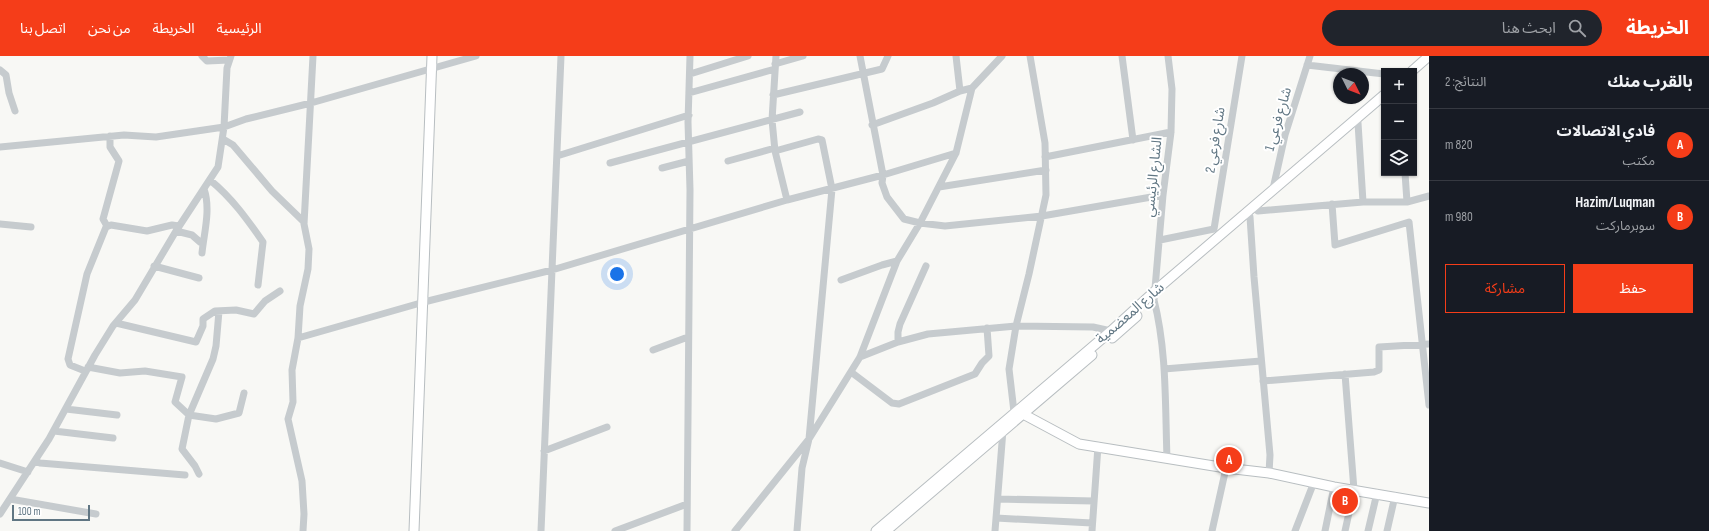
<!DOCTYPE html>
<html lang="ar">
<meta charset="utf-8">
<style>
body{margin:0;font-family:"Sofia Sans Condensed","Noto Sans Arabic",sans-serif;background:#20242c;color:#f1f3f6;direction:rtl}
.controls{position:absolute;right:12px;top:12px;display:grid;overflow:hidden;border-radius:0px;box-shadow:0 1px 3px #0004}
.controls button{width:36px;height:36px;display:grid;place-items:center;padding:0;border:0;border-bottom:1px solid #363941;background:#171b24;color:#f1f3f6;font:20px sans-serif}
.compass{position:absolute;left:1333px;top:12px;width:36px;height:36px;border-radius:50%;background:#171b24;box-shadow:0 1px 3px #0004;rotate:132deg}
.scale{position:absolute;left:12px;bottom:10px;width:78px;box-sizing:border-box;padding-left:4px;border:2px solid #607683;border-top:0;font-size:11px;line-height:14px;white-space:nowrap;color:#607683;-webkit-text-stroke:3px #fff;paint-order:stroke}
.you{position:absolute;left:617px;top:218px;width:14px;height:14px;margin:-10px;border:3px solid #fff;border-radius:50%;background:#1a73e8;box-shadow:0 0 0 6px #1a73e833}
.badge{display:grid;place-items:center;width:26px;height:26px;border-radius:50%;background:#f53d19;color:#fff;font-size:13px;font-weight:700}
.pin{position:absolute;translate:-50% -50%;border:2px solid #fff;box-shadow:0 1px 4px #0006}
.list{margin:0;padding:0;list-style:none}
h2{display:flex;justify-content:space-between;align-items:center;height:52px;margin:0;padding:0 16px;font-size:17px}
h2 small{font-size:13px;font-weight:400;color:#9ea1a6}
.list li{display:grid;grid-template-columns:26px 1fr auto;gap:12px;align-items:center;box-sizing:border-box;height:72px;padding:0 16px;border-top:1px solid #363941}
.list b{display:block;font-size:15px;white-space:nowrap}
.list p{margin:0;font-size:13px;white-space:nowrap;color:#9ea1a6}
.list em{font-size:13px;font-style:normal;color:#9ea1a6}
.actions{display:flex;gap:8px;padding:12px 16px}
.actions a{flex:1;padding:9px 0;border:1px solid #f53d19;border-radius:0px;text-align:center;font-size:14px;color:#f53d19}
.actions .main{background:#f53d19;color:#fff}
.icon{flex:none;width:22px;height:22px;fill:none;stroke:currentColor;stroke-width:2;stroke-linecap:round;stroke-linejoin:round}
.map{position:relative;flex:none;width:1429px;height:475px;overflow:hidden;direction:ltr}
header{display:flex;align-items:center;gap:24px;box-sizing:border-box;height:56px;padding:0 20px;background:#f53d19;color:#fff}
header strong{font-size:19px}
nav{display:flex;gap:22px;margin-inline-start:auto;font-size:14px}
.search{width:280px;height:36px;background:#20242c;display:flex;align-items:center;gap:10px;box-sizing:border-box;padding:0 14px;border-radius:22px;color:#9ea1a6;font-size:15px}
main{display:flex}
aside{flex:1;background:#171b24}
.map>svg:first-child{display:block}
</style>
<header>
<strong>الخريطة</strong>
<div class="search"><svg class="icon" aria-label="search" viewBox="0 0 24 24"><circle cx="10" cy="10" r="6"/><path d="M15 15l6 6"/></svg>ابحث هنا</div>
<nav><a>الرئيسية</a><a>الخريطة</a><a>من نحن</a><a>اتصل بنا</a></nav>
</header>
<main>
<aside>
<h2>بالقرب منك<small>النتائج: 2</small></h2>
<ul class="list">
<li><span class="badge">A</span><div><b>فادي الاتصالات</b><p>مكتب</p></div><em>820 m</em></li>
<li><span class="badge">B</span><div><b>Hazim/Luqman</b><p>سوبرماركت</p></div><em>980 m</em></li>
</ul>
<div class="actions"><a class="main">حفظ</a><a>مشاركة</a></div>
</aside>
<div class="map">
<svg width="1429" height="475" viewBox="0 0 1429 475">
<rect width="100%" height="100%" fill="#f8f8f5"/>
<g fill="none" stroke-linecap="round" stroke-linejoin="round">
<defs>
<path id="major" d="M1412,15L1429,0
M1112,282L1137,260
M1023,358L1079,388L1226,412L1269,417L1334,431L1429,447
M414,475L432,0
M876,475L1111,275L1156,234L1384,39
M886,475L1092,299"/>
</defs>
<use href="#major" stroke="#b8bec1" stroke-width="11"/>
<path stroke="#c6cbce" stroke-width="7" d="M202,0L207,5L229,4
M776,0L772,64L775,95L787,144
M860,0L883,119L882,127L887,141L904,163L920,167L945,170L1042,160L1163,139
M956,0L960,35
M1122,0L1133,84
M775,8L803,0
M1307,9L1384,18
M0,14L6,19L9,37L15,55
M690,18L748,0
M689,37L775,13
M773,39L882,13L888,0
M1358,67L1363,146
M872,69L933,47L960,35L972,32
M223,83L233,89L272,135L304,166
M0,91L124,79L156,81L224,71L246,63L311,47L476,0
M775,95L818,83L822,84L832,133L809,383L802,412L797,475
M557,100L689,59
M1045,101L1171,76
M728,105L775,92
M610,107L800,56
M662,112L689,105
M1405,117L1407,146
M210,124C232,142 247,163 263,186L258,229
M939,131L1046,114
M1273,133L1285,79L1310,0
M1332,148L1335,189L1409,166L1429,349
M1258,155L1363,146H1407L1429,140
M1250,161L1254,221L1270,399L1269,417
M0,168L31,171
M107,170L103,163L119,105L110,91V80
M176,175L192,179L200,186H203
M1160,184L1214,173L1242,0
M202,197C204,177 211,153 204,133
M154,210L199,222
M841,224L882,209L897,205
M116,267L196,286L203,270V263L215,255L236,254L254,258L265,245L280,235
M298,282L424,246L552,214L787,144L883,119L956,97
M898,286V276L900,268L926,210
M653,294L688,281
M860,301L898,286L928,278L1016,270L1093,271L1111,275
M88,311L120,317L145,315L182,321L175,346L189,359L216,363L239,357L244,337
M1164,313L1261,305
M85,315L70,309L68,303L87,218L106,171L111,169L147,175L172,169L179,170
M851,316L892,347L899,348L975,318L982,307L989,300L987,272
M1345,318L1354,434L1345,475
M1263,325L1374,316L1379,314V291L1429,288
M66,353L117,359
M1014,356L1009,313L1016,270L1029,218L1046,139L1045,87L1030,0
M54,375L113,382
M544,395L607,371
M1167,402C1165,349 1167,295 1154,244L1163,139L1171,76L1172,33L1168,0
M35,405L40,407L185,419
M0,407L28,416
M199,418L195,410L182,393L189,359L213,303L216,290L219,255
M10,443L96,458
M998,443L1094,445
M0,458L49,383L95,299L113,270L135,244L176,175L218,111L224,71L227,12L231,0
M996,462L1092,467
M303,475L304,458L302,425L288,363L293,346L292,314L298,282L300,250L308,213L309,193L304,168L313,0
M541,475L561,0
M615,475L687,448
M687,475L690,134L688,66L690,0
M735,475L809,383L860,301L897,205L920,167L956,97L972,32L1002,0
M995,475L1003,374
M1092,475L1098,390
M1212,475L1226,412
M1295,475L1314,426
M1325,475L1334,431
M1368,475L1377,437
M1387,475L1395,440"/>
<use href="#major" stroke="#fff" stroke-width="9"/>
</g>
<g text-anchor="middle" dominant-baseline="central" stroke-width="4" stroke-linejoin="round" paint-order="stroke">
<g font-size="14" fill="#607683" stroke="#fff">
<text transform="translate(1278 63) rotate(-74)">شارع فرعي 1</text>
<text transform="translate(1215 84) rotate(-81)">شارع فرعي 2</text>
<text transform="translate(1153 121) rotate(-84)">الشارع الرئيسي</text>
<text transform="translate(1130 257) rotate(-41)">شارع المعضمية</text>
</g>
</g>
</svg>
<div class="controls">
<button>+</button>
<button>−</button>
<button><svg class="icon" aria-label="layers" viewBox="0 0 24 24"><path d="M12 4l9 5-9 5-9-5zM3 14l9 5 9-5"/></svg></button>
</div>
<svg class="compass" viewBox="-18 -18 36 36"><path d="M0-13l5 13h-10z" fill="#e53935"/><path d="M0 13l5-13h-10z" fill="#9ea1a6"/></svg>
<div class="scale">100 m</div>
<div class="you"></div>
<div class="pin badge" style="left:1229px;top:404px">A</div>
<div class="pin badge" style="left:1345px;top:445px">B</div>
</div>
</main>
